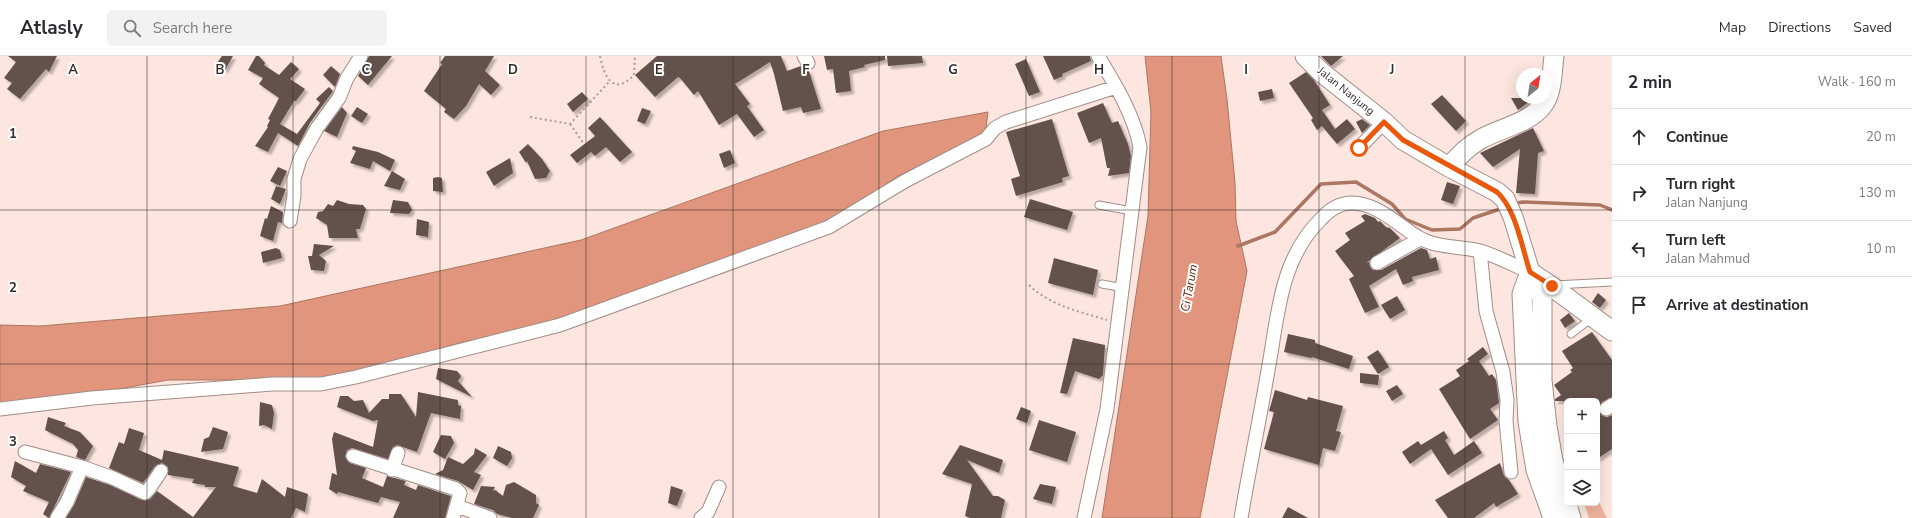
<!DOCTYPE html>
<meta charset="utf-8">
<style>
body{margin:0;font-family:"Nunito Sans",sans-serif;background:#f2f2f3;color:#2b2b33}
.controls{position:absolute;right:12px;bottom:12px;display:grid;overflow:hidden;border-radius:6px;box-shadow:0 4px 16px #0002}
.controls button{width:36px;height:36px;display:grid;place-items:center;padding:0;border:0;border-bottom:1px solid #e1e1e2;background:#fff;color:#2b2b33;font:20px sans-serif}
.compass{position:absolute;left:1516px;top:12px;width:36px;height:36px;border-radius:50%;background:#fff;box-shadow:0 4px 16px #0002;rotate:30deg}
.stop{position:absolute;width:12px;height:12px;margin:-9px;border:3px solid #ea580c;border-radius:50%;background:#fff}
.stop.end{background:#ea580c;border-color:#fff;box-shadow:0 1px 4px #0008}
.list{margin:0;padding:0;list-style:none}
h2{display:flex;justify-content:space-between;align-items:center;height:52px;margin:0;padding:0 16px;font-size:17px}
h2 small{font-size:13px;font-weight:400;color:#7c7c81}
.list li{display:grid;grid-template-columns:26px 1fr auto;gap:12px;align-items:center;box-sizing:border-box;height:56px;padding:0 16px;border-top:1px solid #e1e1e2}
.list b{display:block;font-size:15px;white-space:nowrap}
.list p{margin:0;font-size:13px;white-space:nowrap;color:#7c7c81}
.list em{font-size:13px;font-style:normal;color:#7c7c81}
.icon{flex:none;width:22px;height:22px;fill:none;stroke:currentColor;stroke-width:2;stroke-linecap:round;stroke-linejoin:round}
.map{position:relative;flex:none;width:1612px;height:462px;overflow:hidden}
header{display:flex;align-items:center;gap:24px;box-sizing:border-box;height:56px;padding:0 20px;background:#fff;border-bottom:1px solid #e1e1e2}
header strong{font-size:19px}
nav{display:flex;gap:22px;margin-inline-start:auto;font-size:14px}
.search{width:280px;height:36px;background:#f2f2f3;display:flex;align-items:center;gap:10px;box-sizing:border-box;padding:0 14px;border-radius:6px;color:#7c7c81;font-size:15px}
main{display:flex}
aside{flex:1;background:#fff}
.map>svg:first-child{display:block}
</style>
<header>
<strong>Atlasly</strong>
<div class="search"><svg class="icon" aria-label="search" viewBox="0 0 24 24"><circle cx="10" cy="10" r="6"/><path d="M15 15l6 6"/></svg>Search here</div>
<nav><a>Map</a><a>Directions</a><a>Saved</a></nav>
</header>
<main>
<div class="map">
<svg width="1612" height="462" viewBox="0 0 1612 462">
<defs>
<filter id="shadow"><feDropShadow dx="3" dy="3" stdDeviation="1" flood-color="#0004"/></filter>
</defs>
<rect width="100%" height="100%" fill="#fce6df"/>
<path fill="#f0b29e" d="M1597,442L1607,462H1589L1584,447H1597Z"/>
<path fill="#e0957c" stroke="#ad7663" d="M1145,0H1221L1227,43L1235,127L1236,165L1247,215L1200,462H1102L1148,160L1151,56Z
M988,56L985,79L898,120L852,152L808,174L526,275L463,286L366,314L313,324H168L59,344L0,348V269L40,270L280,250L581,184L883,75Z"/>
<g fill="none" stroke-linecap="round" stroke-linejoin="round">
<path stroke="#ad7663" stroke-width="3.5" d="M1514,148L1522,146L1600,149L1612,154
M1238,190L1275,176L1321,128L1356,126L1392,148L1405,163L1432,174L1460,173L1473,162L1503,152"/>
</g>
<path fill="#63514b" filter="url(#shadow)" d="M8,0H57L49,16L46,13L20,43L7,33L12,27L4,22L16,6Z
M222,0H233L225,14L217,7Z
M256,0H259L265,7L264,9L279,19L291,6L299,13L290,23L305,33L296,45H294L280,68L297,78L320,47L316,43L329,31L333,35L310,67L298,90L278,77L268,96L255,90L268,71L267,70L270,64L268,63L279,42L259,28L263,22L248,14Z
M369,0H392L368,29L358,20Z
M445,0H494L485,15L500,29L491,39L479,28L466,50L454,63L444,56L446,53L424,35L442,8L440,7Z
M657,0H781L787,15L801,10L804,14L809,15L821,53L803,57L801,51L783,55L774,18L770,6L735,28L750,48L747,50L764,74L754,81L737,58L719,69L698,35L694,39L680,22L678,21L655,41L635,19Z
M824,0H885V4L864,9L865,11L849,15L851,35L836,37L833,13L827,14Z
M887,0H922L923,7L888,10Z
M1043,0H1090L1091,5L1062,18L1063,20L1054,24Z
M1321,0H1343L1331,10Z
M1026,3L1040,36L1029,40L1015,8Z
M331,10L340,18L335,31L323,19Z
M1306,16L1314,24L1330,49L1322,54L1335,73L1347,63L1355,73L1337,88L1322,70L1317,74L1311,64L1313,62L1289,27Z
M1272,33L1274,42L1260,45L1258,36Z
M582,36L588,43L573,56L567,48Z
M1442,39L1466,65L1456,75L1431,48Z
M1511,42H1534L1518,54Z
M1103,47L1112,67L1118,65L1128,88L1131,100L1129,117L1108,120L1110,112H1107L1101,82L1089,87L1077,57Z
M342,51L347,57L337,81L324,75Z
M357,51L368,58L362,67L351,60Z
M642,52L651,55L645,68L637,65Z
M600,61L632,96L620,106L606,91L595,100L591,96L577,107L570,99L595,80L588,72Z
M1052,63L1069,120L1062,122L1063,126L1016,140L1011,123L1020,120L1006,76Z
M1362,63L1370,69L1362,77L1356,66Z
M1533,72L1544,95L1538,97L1535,138L1516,137L1520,93L1493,111L1480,97Z
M528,88L542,103L550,115L546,122L535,123L527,105L526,107L519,96Z
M353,90L378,96L395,104L390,115L373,105L370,113L350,107L356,95L352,93Z
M730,94L735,107L724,112L719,98Z
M510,102L513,117L494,130L486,116Z
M278,111L287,115L280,130L270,125Z
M392,115L405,123L400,134L384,130Z
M438,121L442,122L443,136L433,135V122Z
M1447,126L1460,130L1453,148L1441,144Z
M276,130L286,133L280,148L271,143Z
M1030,143L1073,156L1067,174L1024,161Z
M337,144L349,148L363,149L366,153L360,173H356L358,182H329L327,169L316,162L318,156L323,155L328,148L333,150Z
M393,144L408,146L412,154L409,158L390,157Z
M271,150L283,156L282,167L278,166L273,185L260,180L265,162L267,163Z
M1365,158L1375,162L1378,166L1380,165L1386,171L1390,172L1400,182L1366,207L1369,206L1370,211L1373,214H1381L1421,192L1427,194L1430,203L1436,201L1439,214L1412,221L1413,225L1403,229L1396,213L1369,230L1379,251L1365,257L1349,223L1354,220L1335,195L1350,184L1345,177L1365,165L1361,160Z
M417,163L429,166L428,181L416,179Z
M314,188L334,190L319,199L326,205L324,215L311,214L308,200H312Z
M276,192L280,194L282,202L263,207L261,196Z
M1054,202L1098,214L1093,239L1048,227Z
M1598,237L1606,244L1600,252L1592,246Z
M1397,240L1405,254L1390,263L1381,249Z
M1569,257L1575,265L1565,272L1560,264Z
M1592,276L1612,304V341L1602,346L1598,353L1603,360L1607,361L1612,359V393L1597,403V345H1555V343L1561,339L1554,329L1572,316L1570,314L1573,312L1562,295Z
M1288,278L1315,284V287L1353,300L1349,313L1312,301L1311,302L1284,296Z
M1073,282L1105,289L1103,319L1099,323L1075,315L1067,338L1060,337Z
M1483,291L1488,298L1479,305L1489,320L1492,318L1496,324L1499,347L1490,353L1498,364L1470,383L1439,333L1460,320L1456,314L1469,305L1467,303Z
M1378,294L1389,311L1378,318L1367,301Z
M438,312L457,315L461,320L458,325L472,341L436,323Z
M1360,317L1379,319L1378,329L1360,327Z
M1397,329L1403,338L1392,345L1386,335Z
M1275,334L1307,344L1308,341L1343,350L1336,375L1341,376L1335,395L1323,392L1319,409L1264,393L1274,356L1269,355Z
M418,336L458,344V349L461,350L460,363L431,357L417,396L397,389L393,391L388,403L352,392L347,394L345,401L350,407L366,412L362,422L383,431L387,420L406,425L404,429L416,434L418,429L451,440L445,462H393L400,446L381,441L378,447L338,436L337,438L329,433L332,417L337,419L332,383L334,376L373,391L378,364L373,365L337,351L340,340H348L354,345L363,344L369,357L382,343H389V338H401L416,361Z
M260,346L272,349L274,357L272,373L264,369L259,370Z
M1021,351L1031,355L1027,367L1016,363Z
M48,361L66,367L64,370L80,376L93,390L85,404L76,401L78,394L73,388L45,374Z
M1039,364L1076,376L1067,406L1029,394Z
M213,371L228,376L223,393L201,396L204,383L209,381Z
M129,372L144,377L139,394L162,404L164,394L239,411L233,430L257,437L262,423L285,441L287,431L308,438L305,456L296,452L291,462H66L74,449L86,421L110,429L142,444L150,443L157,435L193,461L216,431H205V429L192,427L194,423L168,419V411L162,407L155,410L143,427L109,412L119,386L124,388Z
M1444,375L1448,382L1445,384L1454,399L1474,385L1482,397L1448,419L1431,393L1410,408L1402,396L1418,385L1421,389Z
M441,379L451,380L454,387L445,403L433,396Z
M960,389L1003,404L999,417L967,404L993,440H998L1005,444L1001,462H970L965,460L972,428L942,418Z
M498,390L511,396L512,402L507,410L493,402Z
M475,392L487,399L474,416L481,419L473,434L458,425L435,418L443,414L448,401L463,408L474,398Z
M15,405L36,417L40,408L71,416L49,462L43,458L49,446L23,435L26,430L11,421Z
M1500,407L1504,420L1509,424L1518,438L1496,451L1494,447L1474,462H1448L1435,444Z
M514,426L536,439V447L539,449L533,462H512L497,458L493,454L474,448L481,430L495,431L493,435L495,434L503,440L506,429Z
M1040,428L1056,431L1052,448L1033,443Z
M671,430L683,434L677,450L668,447Z
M1288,451L1308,462H1282Z"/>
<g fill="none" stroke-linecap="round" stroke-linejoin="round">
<defs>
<path id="lane" d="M1099,149L1132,155
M1102,228L1124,232
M1554,229L1612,226
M1571,278L1592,262"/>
<path id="street" d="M804,0L808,7
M1359,92L1384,66
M290,165L294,140V123L300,103L317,72L339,42L347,22L361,0
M1480,195L1486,255L1503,316L1507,344L1506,365L1511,416
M1377,207L1420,183
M0,353L92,342L272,328H321L356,321L560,269L829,171L905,125L986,83L995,72L1006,66L1116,31
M1606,353L1612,349
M25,396L82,411
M353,400L456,433L460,437L453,462
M392,414L398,397
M457,450L490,462
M57,462L67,446L82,411L113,422L145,437L149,433L161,415
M701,462L708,456L719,431
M1084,462L1107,353L1140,91C1134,59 1115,28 1098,0
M1241,462C1249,414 1259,367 1267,320C1278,264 1278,205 1321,163C1329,154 1339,147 1352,147C1377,147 1398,169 1418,181C1435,192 1460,190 1480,195C1497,200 1513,209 1530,216"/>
<path id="secondary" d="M1305,0L1321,16L1384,66L1403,84L1449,111L1497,136L1505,143L1513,161L1530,216L1542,242V324L1547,370L1553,405L1571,462
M1449,111C1459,100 1468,90 1481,83C1502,71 1537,66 1547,42C1553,29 1552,14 1554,0
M1530,216L1522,238L1528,366L1536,414L1553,462
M1530,216L1551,230L1612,275"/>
</defs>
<use href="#lane" stroke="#a18d87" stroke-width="9"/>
<use href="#street" stroke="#a18d87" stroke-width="15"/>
<use href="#secondary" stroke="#a18d87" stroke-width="21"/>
<path stroke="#ab9b95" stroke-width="2" stroke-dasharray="2 3" stroke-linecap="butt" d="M600,0C604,20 613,41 634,19L635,0
M530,61L570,68L610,25
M570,68L584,88
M1029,229C1051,250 1078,255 1107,264"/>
<use href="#lane" stroke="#fff" stroke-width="7"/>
<use href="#street" stroke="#fff" stroke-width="13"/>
<use href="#secondary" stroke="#fff" stroke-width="19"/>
</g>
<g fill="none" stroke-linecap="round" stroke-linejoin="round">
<path stroke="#ea580c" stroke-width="5" d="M1359,92L1384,66L1403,84L1497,136C1516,153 1522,192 1530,216L1552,230"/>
</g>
<path fill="none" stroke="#352d2a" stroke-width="1" stroke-opacity="0.55" d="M147,0V462M293,0V462M440,0V462M586,0V462M733,0V462M879,0V462M1026,0V462M1172,0V462M1319,0V462M1465,0V462M0,154H1612M0,308H1612"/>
<g text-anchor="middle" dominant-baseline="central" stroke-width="4" stroke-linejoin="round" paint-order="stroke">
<g font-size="11" fill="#352d2a" stroke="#fff">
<text transform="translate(1346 35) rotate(39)">Jalan Nanjung</text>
</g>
<g font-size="12" font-style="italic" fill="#642108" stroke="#fff">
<text transform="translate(1189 232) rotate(-80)">Ci Tarum</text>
</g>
</g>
<g font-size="13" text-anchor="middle" font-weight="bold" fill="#352d2a" stroke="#fff" stroke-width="4" stroke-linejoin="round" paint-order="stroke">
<text x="73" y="18">A</text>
<text x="220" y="18">B</text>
<text x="366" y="18">C</text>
<text x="513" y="18">D</text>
<text x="659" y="18">E</text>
<text x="806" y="18">F</text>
<text x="953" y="18">G</text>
<text x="1099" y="18">H</text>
<text x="1246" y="18">I</text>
<text x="1392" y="18">J</text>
<text x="13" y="82">1</text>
<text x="13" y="236">2</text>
<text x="13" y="390">3</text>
</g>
</svg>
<div class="controls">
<button>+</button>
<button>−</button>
<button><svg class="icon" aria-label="layers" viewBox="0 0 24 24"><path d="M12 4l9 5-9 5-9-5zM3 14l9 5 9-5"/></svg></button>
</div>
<svg class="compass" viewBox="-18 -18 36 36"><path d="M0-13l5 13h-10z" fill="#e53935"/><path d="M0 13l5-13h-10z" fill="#7c7c81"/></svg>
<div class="stop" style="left:1359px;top:92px"></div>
<div class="stop end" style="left:1552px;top:230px"></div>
</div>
<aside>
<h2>2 min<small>Walk · 160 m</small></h2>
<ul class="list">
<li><svg class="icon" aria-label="ahead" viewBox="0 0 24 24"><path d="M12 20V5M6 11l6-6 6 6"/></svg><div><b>Continue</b></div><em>20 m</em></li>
<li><svg class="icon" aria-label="right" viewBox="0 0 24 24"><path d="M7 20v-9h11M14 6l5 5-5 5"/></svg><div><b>Turn right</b><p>Jalan Nanjung</p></div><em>130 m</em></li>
<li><svg class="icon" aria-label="left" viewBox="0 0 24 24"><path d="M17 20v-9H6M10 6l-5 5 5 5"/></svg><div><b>Turn left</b><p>Jalan Mahmud</p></div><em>10 m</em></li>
<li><svg class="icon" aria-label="arrive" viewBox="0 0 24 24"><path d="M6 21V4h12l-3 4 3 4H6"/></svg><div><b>Arrive at destination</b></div></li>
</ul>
</aside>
</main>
